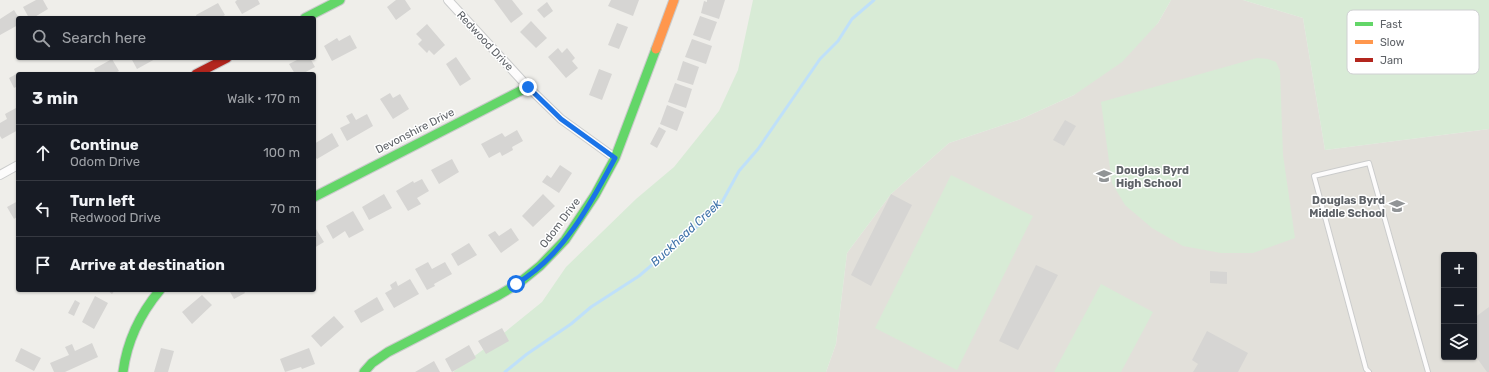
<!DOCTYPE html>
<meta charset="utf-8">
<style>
body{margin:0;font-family:Rubik,sans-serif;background:#242831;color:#f1f3f6}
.controls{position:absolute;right:12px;bottom:12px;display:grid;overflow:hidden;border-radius:4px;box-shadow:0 1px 3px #0004}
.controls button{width:36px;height:36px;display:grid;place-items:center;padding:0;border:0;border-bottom:1px solid #363941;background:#171b24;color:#f1f3f6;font:20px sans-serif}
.stop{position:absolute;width:12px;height:12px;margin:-9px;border:3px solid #1a73e8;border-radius:50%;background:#fff}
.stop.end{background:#1a73e8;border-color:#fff;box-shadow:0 1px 4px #0008}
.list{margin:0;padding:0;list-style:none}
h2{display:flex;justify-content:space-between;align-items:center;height:52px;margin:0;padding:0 16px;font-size:17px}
h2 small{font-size:13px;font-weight:400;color:#9ea1a6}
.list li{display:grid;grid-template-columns:26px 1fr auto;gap:12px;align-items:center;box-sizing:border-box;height:56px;padding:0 16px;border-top:1px solid #363941}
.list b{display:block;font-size:15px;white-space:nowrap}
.list p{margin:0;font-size:13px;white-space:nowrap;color:#9ea1a6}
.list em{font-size:13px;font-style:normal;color:#9ea1a6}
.icon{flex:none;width:22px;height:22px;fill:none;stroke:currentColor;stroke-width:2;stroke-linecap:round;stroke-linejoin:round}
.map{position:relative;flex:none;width:1489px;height:372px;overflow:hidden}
.search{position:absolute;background:#171b24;box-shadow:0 1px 3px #0004;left:16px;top:16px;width:300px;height:44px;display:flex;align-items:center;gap:10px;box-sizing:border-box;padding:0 14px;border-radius:4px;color:#9ea1a6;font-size:15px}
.panel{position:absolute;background:#171b24;box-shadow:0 1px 3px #0004;left:16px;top:72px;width:300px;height:220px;border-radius:4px}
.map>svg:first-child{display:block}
</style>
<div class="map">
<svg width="1489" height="372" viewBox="0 0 1489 372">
<rect width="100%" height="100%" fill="#efeeea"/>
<path fill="#e2e0da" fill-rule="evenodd" d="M1171,0H1243L1303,18L1325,150L1489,129V372H826L836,344L847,253L891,194L949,143L1021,119L1074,95L1158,23ZM1444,255H1474V357H1444Z"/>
<path fill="#d8ebd6" d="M753,0H1171L1158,23L1122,62L1074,95L1021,119L949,143L891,194L847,253L836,344L826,372H453L484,349L542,302L566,267L636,199L674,167L719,111L738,70Z
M1243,0H1489V129L1325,150L1303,18Z
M1257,58L1268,59L1276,62L1280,71L1283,155L1295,238L1253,253H1221L1183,246L1152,228L1125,205L1112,183L1101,102Z
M951,175L1033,216L957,370L875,328Z
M1101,284L1153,312L1121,372H1054Z"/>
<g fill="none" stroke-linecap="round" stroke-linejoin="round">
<path stroke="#bfe0f9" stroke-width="3" d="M505,372L527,354L571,324L591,307L639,276L700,224L722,202L739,171L758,149L820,59L838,41L852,19L874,0"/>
</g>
<path fill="#d6d5d3" d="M36,0H43L48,9L33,18H29L23,7Z
M237,0H258L260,4L242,14L235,2Z
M396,0H405L411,9L396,20L387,7Z
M494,0H512L523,14L511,23Z
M611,0H639L633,16L608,6Z
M707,0H725L719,19L701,13L704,1L707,2Z
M547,2L553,11L544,18L537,10Z
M218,3L225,15L220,18H197L196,15Z
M14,10L19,18L18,25L0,35V19Z
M700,16L717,22L710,41L693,35Z
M531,21L547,38L536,48L520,32Z
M617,23L628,27L619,49L608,45Z
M427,24L445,45L434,55L429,50L427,53L418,44L422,40L416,34Z
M350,35L357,48L332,61L324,46L337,38L339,41Z
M692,39L712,46L706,64L685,57Z
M558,48L562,53L567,48L575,58L572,61L578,68L566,78L548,57Z
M456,57L471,79L460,86L446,64Z
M131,58H157L137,69Z
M301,58H310L315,67L302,74H295L289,64Z
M112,59L119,71L113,74H96L94,69Z
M683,61L699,67L693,85L677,80Z
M599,69L612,74L602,100L589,95Z
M20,72L21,74H18V86L14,88L9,78Z
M675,83L692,89L686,108L668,102Z
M390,93L393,98L400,94L409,109L393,119L380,99Z
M667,105L684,112L677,131L660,124Z
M16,108L18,112V130L2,139L0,136V123L7,119L5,114Z
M352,113L356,120L367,114L373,126L347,141L340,128L350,123L346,116Z
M1065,120L1076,126L1064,146L1053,140Z
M659,127L666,131L657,148L650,144Z
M517,130L523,141L512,147L513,150L502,156L500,152L489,158L481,144L502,133L505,137Z
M332,133L339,146L317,159L314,155V144Z
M452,159L459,172L439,184L431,170Z
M560,165L572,173L559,193L542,182L547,175L551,178Z
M422,179L429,191L417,198L421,204L408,211L396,191L413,181L414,183Z
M384,194L392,208L369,220L362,207Z
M543,194L555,206L533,227L522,216Z
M891,194L912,205L871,286L851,275Z
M18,201V216L14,219L7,207Z
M353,211L364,230L349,238L345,231L333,239L326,226Z
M511,228L519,240L501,253L488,235L495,231L499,236Z
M316,229L324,242L314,248V230Z
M469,243L477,255L458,266L451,254Z
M428,262L432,269L445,262L452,274L434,284L435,286L427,290L415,269Z
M1036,265L1058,275L1018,350L999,341Z
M1210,271L1227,272V284L1210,283Z
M410,279L419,294L394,308L385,293L392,289L390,285L396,281L398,286Z
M107,290H115L112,294Z
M229,290H243L245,293L234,299Z
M202,295L212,305L192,324L182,312Z
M95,296L108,303L94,329L82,322Z
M377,297L384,310L361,323L354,311Z
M75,300L80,303L74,316L68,313Z
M1489,307V372H1487L1474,354V318Z
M334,316L344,327L321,347L311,336Z
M502,328L509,341L486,354L478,341Z
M1207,331L1248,353L1238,372H1193L1198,364L1192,360Z
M92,343L98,357L65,372H54L50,363L69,355L65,347L72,344L75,351Z
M469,345L476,358L452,372L445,359Z
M21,348L41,358L34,371L15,361Z
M161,348L174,351L168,372H154Z
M309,348L315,364L302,369L301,367L285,372L280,359Z
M434,361L440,372H415Z"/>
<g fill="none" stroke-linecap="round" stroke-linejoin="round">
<defs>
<path id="lane" d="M1369,372L1366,369L1314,176L1369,163L1428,372"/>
<path id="street" d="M448,0L528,87L561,119L615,158
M0,175L18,165"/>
<path id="fast" d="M305,18L340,0
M314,197L528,87
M123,372C127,341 140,314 160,290
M364,372L372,363L388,352L499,295L519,283L540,266L565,240L595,195L615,158L656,49"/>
<path id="slow" d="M656,49L674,0"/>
<path id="jam" d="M196,74L227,58"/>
</defs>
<use href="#lane" stroke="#cbcccc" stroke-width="6"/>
<use href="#street" stroke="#cbcccc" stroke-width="10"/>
<use href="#fast" stroke="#cacacb" stroke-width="11"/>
<use href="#slow" stroke="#cacacb" stroke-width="11"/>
<use href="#jam" stroke="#cacacb" stroke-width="11"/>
<use href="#lane" stroke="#fdfcfc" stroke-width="4"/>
<use href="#street" stroke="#fdfcfc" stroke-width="8"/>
<use href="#fast" stroke="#63d668" stroke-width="9"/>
<use href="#slow" stroke="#ff974d" stroke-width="9"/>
<use href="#jam" stroke="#b3261e" stroke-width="9"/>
</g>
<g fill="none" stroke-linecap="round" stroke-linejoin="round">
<path stroke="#1a73e8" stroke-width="5" d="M516,284C563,256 590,205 615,158L561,119L528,87"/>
</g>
<defs>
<symbol id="school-bare" viewBox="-9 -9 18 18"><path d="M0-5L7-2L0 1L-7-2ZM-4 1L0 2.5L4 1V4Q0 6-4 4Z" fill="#919496" stroke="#fff" stroke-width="2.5" paint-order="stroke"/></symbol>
</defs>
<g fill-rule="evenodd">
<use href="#school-bare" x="1093" y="165" width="22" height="22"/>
<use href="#school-bare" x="1386" y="195" width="22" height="22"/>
</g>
<g text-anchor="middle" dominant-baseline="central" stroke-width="3" stroke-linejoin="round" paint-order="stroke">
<g font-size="11" fill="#5f6368" stroke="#fff">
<text transform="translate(485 41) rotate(47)">Redwood Drive</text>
<text transform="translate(415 131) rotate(-27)">Devonshire Drive</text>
<text transform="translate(560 223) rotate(-53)">Odom Drive</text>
</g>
<g font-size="11" font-weight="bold" fill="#5f6368" stroke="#fff" text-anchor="start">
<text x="1116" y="170">Douglas Byrd<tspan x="1116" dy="13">High School</tspan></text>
<text x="1385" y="200" text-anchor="end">Douglas Byrd<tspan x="1385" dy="13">Middle School</tspan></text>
</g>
<g font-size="12" font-style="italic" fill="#4174aa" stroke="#fff">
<text transform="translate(686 233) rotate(-43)">Buckhead Creek</text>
</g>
</g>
<rect x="1347" y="10" width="132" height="64" rx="6" fill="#fff" stroke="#cfd0d2" stroke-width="1"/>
<rect x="1355" y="22" width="18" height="4" fill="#63d668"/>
<rect x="1355" y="40" width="18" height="4" fill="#ff974d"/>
<rect x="1355" y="58" width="18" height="4" fill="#b3261e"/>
<g font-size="11" fill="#5f6368">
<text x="1380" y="28">Fast</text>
<text x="1380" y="46">Slow</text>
<text x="1380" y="64">Jam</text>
</g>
</svg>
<div class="controls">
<button>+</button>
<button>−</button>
<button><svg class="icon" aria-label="layers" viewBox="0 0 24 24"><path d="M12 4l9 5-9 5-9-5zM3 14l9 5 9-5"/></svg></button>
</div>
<div class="stop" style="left:516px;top:284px"></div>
<div class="stop end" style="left:528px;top:87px"></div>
<div class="search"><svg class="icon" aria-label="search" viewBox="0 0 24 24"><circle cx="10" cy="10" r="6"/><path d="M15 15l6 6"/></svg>Search here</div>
<section class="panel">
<h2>3 min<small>Walk · 170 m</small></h2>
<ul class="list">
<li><svg class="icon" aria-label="ahead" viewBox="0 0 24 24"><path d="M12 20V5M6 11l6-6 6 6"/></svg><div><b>Continue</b><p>Odom Drive</p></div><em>100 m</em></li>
<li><svg class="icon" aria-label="left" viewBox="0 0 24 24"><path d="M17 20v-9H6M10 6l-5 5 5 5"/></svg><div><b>Turn left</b><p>Redwood Drive</p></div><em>70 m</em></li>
<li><svg class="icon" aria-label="arrive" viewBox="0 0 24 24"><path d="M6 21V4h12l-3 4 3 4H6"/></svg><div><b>Arrive at destination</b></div></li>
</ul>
</section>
</div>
